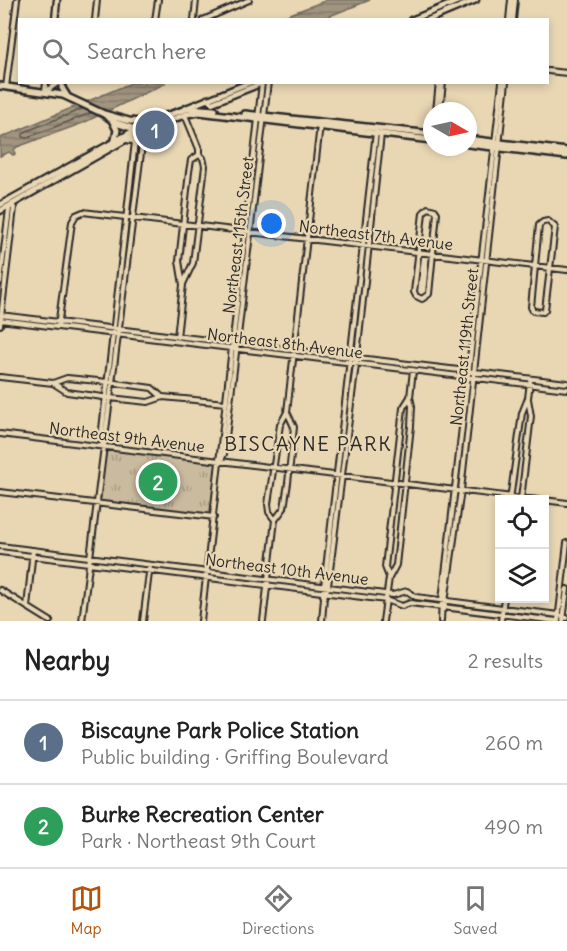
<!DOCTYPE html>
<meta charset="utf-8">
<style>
body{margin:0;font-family:Delius,sans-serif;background:#f6f6f6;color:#222}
.controls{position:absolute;right:18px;bottom:18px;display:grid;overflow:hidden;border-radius:0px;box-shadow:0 3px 9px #0003}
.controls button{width:54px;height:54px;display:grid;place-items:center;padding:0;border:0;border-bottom:2px solid #e0e0e0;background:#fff;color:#222;font:30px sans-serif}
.compass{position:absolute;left:423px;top:102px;width:54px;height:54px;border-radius:50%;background:#fff;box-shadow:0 3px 9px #0003;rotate:99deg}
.you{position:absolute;left:272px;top:224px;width:21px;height:21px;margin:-15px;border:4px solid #fff;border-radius:50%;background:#1a73e8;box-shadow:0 0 0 9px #1a73e833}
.badge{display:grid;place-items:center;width:39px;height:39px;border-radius:50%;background:#b45309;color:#fff;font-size:20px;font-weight:700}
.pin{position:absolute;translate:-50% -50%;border:3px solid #fff;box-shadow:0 2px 6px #0006}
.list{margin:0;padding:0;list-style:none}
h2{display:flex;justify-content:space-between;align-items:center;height:78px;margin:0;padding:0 24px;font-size:26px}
h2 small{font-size:20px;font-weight:400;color:#767676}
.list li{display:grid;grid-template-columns:39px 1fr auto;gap:18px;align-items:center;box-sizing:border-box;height:84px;padding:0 24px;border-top:2px solid #e0e0e0}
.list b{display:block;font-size:22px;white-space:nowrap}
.list p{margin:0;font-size:20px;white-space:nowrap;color:#767676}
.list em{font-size:20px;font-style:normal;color:#767676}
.icon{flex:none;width:33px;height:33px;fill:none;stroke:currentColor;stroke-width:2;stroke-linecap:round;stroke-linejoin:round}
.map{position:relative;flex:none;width:567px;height:621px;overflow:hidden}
.search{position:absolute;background:#fff;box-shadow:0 3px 9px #0003;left:18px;right:18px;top:18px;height:66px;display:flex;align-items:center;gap:15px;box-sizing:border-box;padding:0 21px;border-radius:0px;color:#767676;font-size:22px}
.sheet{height:246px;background:#fff}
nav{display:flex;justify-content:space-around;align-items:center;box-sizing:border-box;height:84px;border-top:2px solid #e0e0e0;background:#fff;font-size:16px;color:#767676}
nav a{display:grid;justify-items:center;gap:3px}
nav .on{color:#b45309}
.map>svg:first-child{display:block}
</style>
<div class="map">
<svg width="567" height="621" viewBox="0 0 567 621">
<defs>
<pattern id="grass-tufts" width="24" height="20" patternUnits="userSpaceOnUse" patternTransform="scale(1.5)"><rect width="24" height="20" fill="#cabb9e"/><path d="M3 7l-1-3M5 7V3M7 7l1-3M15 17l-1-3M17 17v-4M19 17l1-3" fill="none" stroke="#a49881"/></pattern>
<pattern id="water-rules" width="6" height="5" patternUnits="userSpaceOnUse" patternTransform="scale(1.5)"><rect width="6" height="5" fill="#a19580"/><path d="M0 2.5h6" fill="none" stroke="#837a69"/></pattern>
</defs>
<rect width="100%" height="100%" fill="#e9d7b4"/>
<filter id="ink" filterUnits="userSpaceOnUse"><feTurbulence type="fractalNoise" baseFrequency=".0167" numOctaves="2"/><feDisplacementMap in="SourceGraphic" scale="12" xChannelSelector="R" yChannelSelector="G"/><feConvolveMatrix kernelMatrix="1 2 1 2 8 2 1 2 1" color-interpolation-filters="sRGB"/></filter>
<g filter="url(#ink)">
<path fill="url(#grass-tufts)" stroke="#7a7364" stroke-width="1.5" d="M103,446L220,461L214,517L96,502Z"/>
<path fill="url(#water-rules)" stroke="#726b5e" stroke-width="1.5" d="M327,0H370L322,19H277Z
M131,83H166L83,123L17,147L14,150L15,154L13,155L9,152L0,156V138Z"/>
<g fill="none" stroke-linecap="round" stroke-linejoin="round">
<path stroke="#5a554d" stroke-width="1.5" d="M82,109L27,131L23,134V137L26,138L91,113"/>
<defs>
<path id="minor" d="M95,20L97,0
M155,20L158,0
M194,20L196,0
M203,20L249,0
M509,20L511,0
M513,20L515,0
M548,71L567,73
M6,87L17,0
M45,91L46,82
M45,92L59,82
M436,111L439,82
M440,111L443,82
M428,208L435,210L437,213L429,294L422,299L416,296L414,292L423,213Z
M548,221L555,227L545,310L543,312L533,311L531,307L539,225L543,222Z
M0,282L9,209L11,205
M183,284L193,263L205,166L203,158L199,155V149L185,115
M0,315L567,383
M0,320L567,389
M0,325L14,208L12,204
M58,327L72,222L76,215L83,212L567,270
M177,337L183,285L179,261L189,172L191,160L199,155
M0,377L53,383L67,392L110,398L148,402L163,397L226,403
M53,383L67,378L108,382L152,388L162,397
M0,434L538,500
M103,445L101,438L136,133
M221,460L224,454L268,82
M0,492L214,517
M521,499L531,416L528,399
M510,500L522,413L528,398L530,382
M544,500L567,503
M275,520L269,512L268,504L280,425L287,412L320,125
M0,546L393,595L407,591L416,597L559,615L567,618
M0,552L386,600L402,606L410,603L557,621
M389,577L385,567L403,408L410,397
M0,590L50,621
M323,595L376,132
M27,607L33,550
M444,609L461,490L506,82
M82,621L143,137L141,131
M143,621L150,565
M201,621L262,83
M263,621L275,520L284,508L288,483L294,427L287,412
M322,621L324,597L328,586L356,364L381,134
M383,621L389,578L396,565L411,426L412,406L410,397L413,370
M441,621L442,600L502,82
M501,621L504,598
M558,621L567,543
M563,621L567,589"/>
<path id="tertiary" d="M55,20L57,0
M411,20L461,0
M428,20L476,0
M207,99L212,103L265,82
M186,108L251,82
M128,140L134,141L136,145
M0,205L135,130
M0,211L141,131"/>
<path id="secondary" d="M62,82V88L67,96
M0,86L63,95L104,114L116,123L141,131L187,114L199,112L432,140
M104,114L129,121L141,122L154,120L189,108L215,110
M245,114L432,134
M113,122L117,130L115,140
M468,139L567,151
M468,144L567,156"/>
</defs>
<use href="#minor" stroke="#2b2b2b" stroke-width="8"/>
<use href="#tertiary" stroke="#2b2b2b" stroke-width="9"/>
<use href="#secondary" stroke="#2b2b2b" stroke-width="10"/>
<use href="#minor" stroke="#e9d7b4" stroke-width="4"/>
<use href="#tertiary" stroke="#e9d7b4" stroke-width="4.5"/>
<use href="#secondary" stroke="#e9d7b4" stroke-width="5"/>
</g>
</g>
<g text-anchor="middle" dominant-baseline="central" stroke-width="4.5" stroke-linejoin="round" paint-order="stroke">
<g font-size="16" fill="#2b2b2b" stroke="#e9d7b4">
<text transform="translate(238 235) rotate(-83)">Northeast 115th Street</text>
<text transform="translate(376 235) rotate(7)">Northeast 7th Avenue</text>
<text transform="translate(285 343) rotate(7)">Northeast 8th Avenue</text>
<text transform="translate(464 347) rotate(-84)">Northeast 119th Street</text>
<text transform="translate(127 437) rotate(7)">Northeast 9th Avenue</text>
<text transform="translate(287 569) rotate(7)">Northeast 10th Avenue</text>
</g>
<g font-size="20" letter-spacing="1.5" fill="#2b2b2b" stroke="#e9d7b4">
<text x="308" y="443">BISCAYNE PARK</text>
</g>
</g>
</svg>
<div class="controls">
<button><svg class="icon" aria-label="locate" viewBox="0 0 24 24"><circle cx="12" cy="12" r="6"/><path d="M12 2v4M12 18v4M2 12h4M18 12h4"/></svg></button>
<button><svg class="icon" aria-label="layers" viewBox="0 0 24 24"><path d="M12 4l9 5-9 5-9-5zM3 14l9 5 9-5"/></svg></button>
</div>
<svg class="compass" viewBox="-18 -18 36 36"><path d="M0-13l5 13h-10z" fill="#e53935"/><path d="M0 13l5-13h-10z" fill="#767676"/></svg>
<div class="you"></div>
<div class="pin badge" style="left:155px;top:130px;background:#5c6f8a">1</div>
<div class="pin badge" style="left:158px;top:482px;background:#2e9e5b">2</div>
<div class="search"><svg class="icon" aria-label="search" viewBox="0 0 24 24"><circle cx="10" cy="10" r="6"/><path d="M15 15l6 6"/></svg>Search here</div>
</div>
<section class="sheet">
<h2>Nearby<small>2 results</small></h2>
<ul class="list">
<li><span class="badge" style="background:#5c6f8a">1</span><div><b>Biscayne Park Police Station</b><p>Public building · Griffing Boulevard</p></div><em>260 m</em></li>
<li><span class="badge" style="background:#2e9e5b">2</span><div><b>Burke Recreation Center</b><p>Park · Northeast 9th Court</p></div><em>490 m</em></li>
</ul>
</section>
<nav>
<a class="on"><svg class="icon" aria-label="map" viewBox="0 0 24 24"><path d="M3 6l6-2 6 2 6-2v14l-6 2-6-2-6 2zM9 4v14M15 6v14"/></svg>Map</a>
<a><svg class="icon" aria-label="directions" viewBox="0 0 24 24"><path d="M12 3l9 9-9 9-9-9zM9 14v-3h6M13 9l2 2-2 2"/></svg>Directions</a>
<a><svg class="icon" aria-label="saved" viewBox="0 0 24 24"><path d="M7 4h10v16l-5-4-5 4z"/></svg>Saved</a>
</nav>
